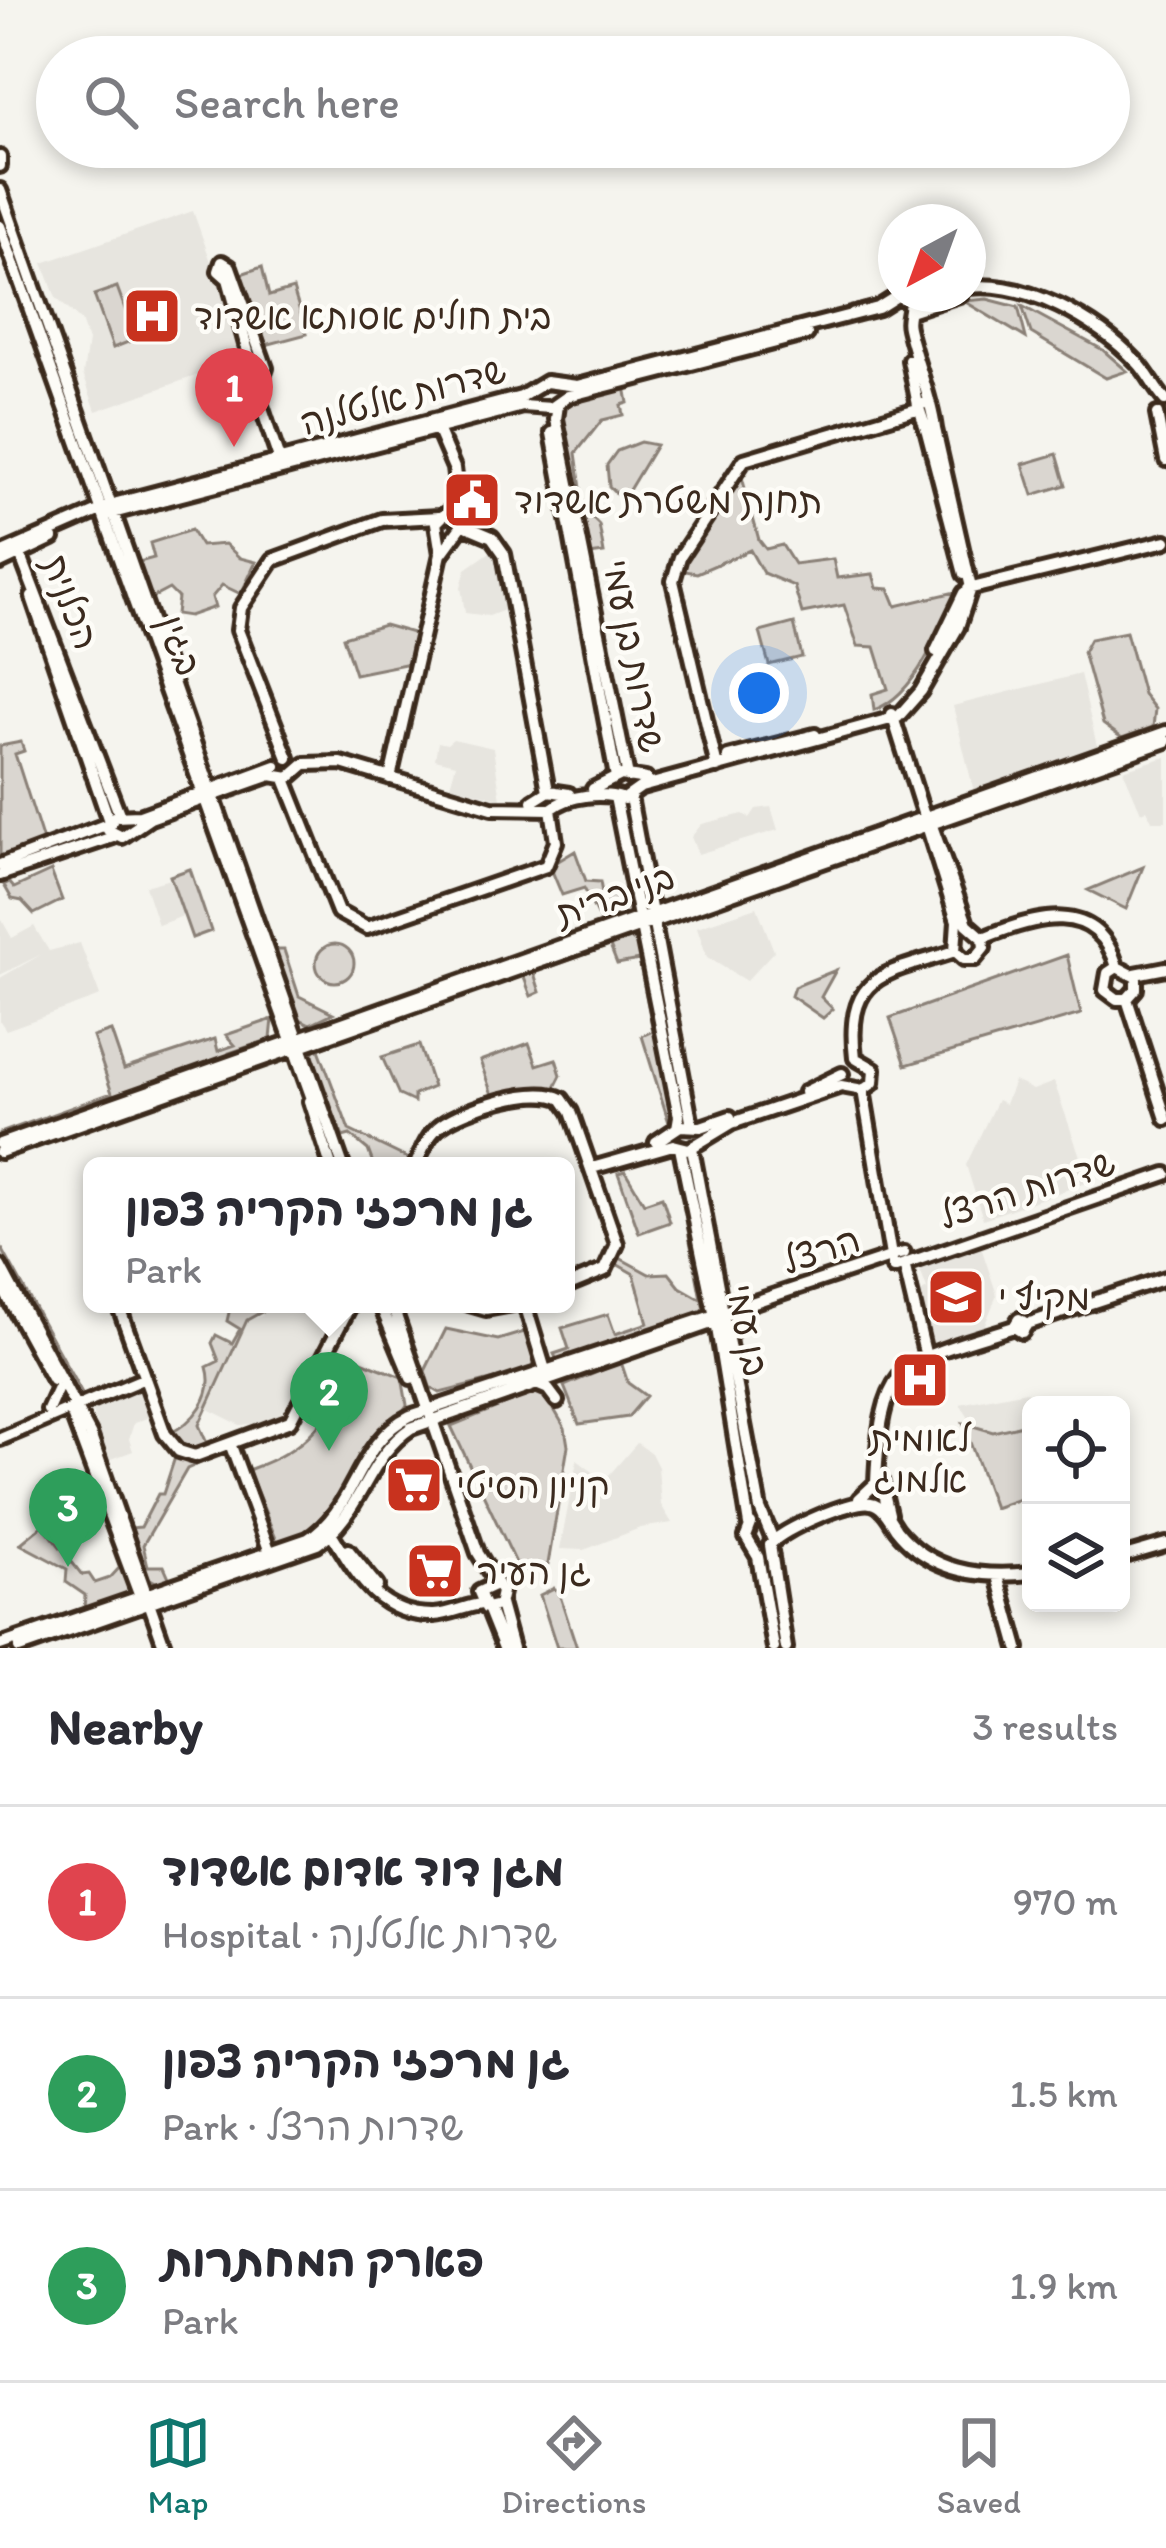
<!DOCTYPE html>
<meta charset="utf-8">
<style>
body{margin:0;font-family:Itim,"Playpen Sans Hebrew",sans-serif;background:#f2f2f3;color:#2b2b33}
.controls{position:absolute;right:36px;bottom:36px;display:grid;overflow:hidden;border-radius:18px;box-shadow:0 6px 18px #0003}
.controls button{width:108px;height:108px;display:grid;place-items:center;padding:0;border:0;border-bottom:3px solid #e1e1e2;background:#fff;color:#2b2b33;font:60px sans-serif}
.compass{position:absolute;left:878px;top:204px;width:108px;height:108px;border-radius:50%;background:#fff;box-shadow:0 6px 18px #0003;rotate:221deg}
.you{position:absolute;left:759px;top:693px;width:42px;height:42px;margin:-30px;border:9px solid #fff;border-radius:50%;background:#1a73e8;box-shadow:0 0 0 18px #1a73e833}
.badge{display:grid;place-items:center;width:78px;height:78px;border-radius:50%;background:#0f766e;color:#fff;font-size:39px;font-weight:700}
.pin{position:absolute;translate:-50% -99px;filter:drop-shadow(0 3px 6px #0008)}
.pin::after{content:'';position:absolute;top:63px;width:42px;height:36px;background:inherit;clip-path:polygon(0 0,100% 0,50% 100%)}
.popup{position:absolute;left:83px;top:1157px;width:492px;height:156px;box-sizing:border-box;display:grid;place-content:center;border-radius:18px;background:#fff;filter:drop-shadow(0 3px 9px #0005);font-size:39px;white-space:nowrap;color:#7c7c81}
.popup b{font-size:45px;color:#2b2b33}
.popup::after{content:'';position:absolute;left:50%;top:100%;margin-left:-24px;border:24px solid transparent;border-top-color:#fff}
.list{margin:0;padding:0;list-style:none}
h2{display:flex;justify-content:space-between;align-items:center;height:156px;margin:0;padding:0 48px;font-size:51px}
h2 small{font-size:39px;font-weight:400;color:#7c7c81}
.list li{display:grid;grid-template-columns:78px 1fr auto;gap:36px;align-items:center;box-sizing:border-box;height:192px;padding:0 48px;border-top:3px solid #e1e1e2}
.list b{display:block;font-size:45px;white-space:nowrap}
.list p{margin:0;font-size:39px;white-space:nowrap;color:#7c7c81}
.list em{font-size:39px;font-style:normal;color:#7c7c81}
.icon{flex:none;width:66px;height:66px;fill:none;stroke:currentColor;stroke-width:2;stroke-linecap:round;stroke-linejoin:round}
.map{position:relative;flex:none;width:1166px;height:1648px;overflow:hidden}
.search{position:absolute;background:#fff;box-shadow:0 6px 18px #0003;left:36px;right:36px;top:36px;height:132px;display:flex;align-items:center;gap:30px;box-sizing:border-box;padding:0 42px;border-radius:66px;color:#7c7c81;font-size:45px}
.sheet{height:732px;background:#fff}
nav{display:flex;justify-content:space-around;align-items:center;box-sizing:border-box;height:168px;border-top:3px solid #e1e1e2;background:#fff;font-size:33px;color:#7c7c81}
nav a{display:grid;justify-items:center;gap:6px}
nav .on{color:#0f766e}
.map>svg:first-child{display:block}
</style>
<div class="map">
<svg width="1166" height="1648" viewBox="0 0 1166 1648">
<rect width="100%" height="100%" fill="#f5f4ee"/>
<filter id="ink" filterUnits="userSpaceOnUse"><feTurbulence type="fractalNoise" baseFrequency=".00833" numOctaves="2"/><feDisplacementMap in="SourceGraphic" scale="24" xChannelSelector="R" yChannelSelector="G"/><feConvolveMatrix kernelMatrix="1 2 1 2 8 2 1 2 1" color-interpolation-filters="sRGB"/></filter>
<g filter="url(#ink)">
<path fill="#e7e5df" d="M193,211L243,352L238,361L96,411L83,374L88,341L81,321L56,298L43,263Z
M493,550L507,609L489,616L465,613L461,587L466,569Z
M1080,674L1097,746L974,792L953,706Z
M453,739L493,748L501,799L450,785L456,764L435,759L438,742L447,744Z
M1166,757V821H1152L1147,810L1141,812L1123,770Z
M771,807L778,830L698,854L691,837L702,824L743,814L750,818L756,809Z
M170,879L183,916L158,925L145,886Z
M757,907L774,951L746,981L707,957L697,927Z
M0,917L12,938L34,926L49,951L80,943L100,996L6,1030L0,1021V978L42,954L0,975Z
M1014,1081L1033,1090L1054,1082L1089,1182L983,1219L966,1165L997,1100L1005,1104Z
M980,1244L997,1295L983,1329L930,1347L912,1298L927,1289L918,1265Z
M266,1304H339L343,1310L314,1373L305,1369L282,1413L269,1422L240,1425L204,1407L247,1320L262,1316Z
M139,1390L154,1415L134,1423L129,1439L133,1451L109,1460L92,1410Z
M1026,1391L1031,1403L1017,1428L995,1434L972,1423L960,1404Z
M637,1443L651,1453L658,1467L661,1505L672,1523L640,1528L584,1550L560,1549L577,1460L600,1477L609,1475Z"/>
<path fill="#dad6d0" stroke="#8a8077" stroke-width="3" d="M262,267L269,296L293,289L307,334L262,346L238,275Z
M117,287L136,339L113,348L94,295Z
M987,299L1018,307L1026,338L964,301Z
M1022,306L1103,350L1127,371L1106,378L1031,333Z
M625,386L628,403L621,405L623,415L602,420L576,453L584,510L599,525L604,553L589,555L559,421L567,399Z
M640,442L656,445L623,500L609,486L607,465L617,451Z
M1057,454L1066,485L1033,495L1023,464Z
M740,470L759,540L766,549L782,545L794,564L833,559L837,578L873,574L877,588L889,589L896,606L955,592C941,631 915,696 874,710L872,694L888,689L875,647L858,646L844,605L802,613L794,586L763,573L750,550L697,573L679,570Z
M191,530L201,546L225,544L240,558L256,562L241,594L222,585L212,597L215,607L189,616L176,614L178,598L169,589L150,599L139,562L154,558L150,543Z
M794,623L802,657L769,665L760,632Z
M384,625L416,634L410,663L355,674L343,637Z
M1126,632L1143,694L1155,709L1153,727L1122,738L1103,724L1083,652L1090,639Z
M21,742L24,751L15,754L44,844L0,861V746Z
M575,851L586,881L600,882L602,893L624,890L629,915L601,923L584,888L562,895L550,866Z
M1143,867L1126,909L1088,890Z
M190,869L211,931L192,938L170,876Z
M51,871L62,900L34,914L22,901L12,899L4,885L9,882L14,888Z
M627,936L637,943L641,960H646L674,1115L671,1129L642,1036L653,1031L639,960L617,964L608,941Z
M606,940L608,946L534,973L540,992L531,996L523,975L323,1047L321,1043Z
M316 963a19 19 0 1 1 38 0a19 19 0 1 1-38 0Z
M275,950H284L299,996L333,1013L310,1024L296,1017Z
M1067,955L1081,1014L906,1065L890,1018Z
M836,970L821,997L833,1009L823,1018L791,996L794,987Z
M273,1019L271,1039L229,1053L230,1059L0,1139V1133L112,1093L93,1037L111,1031L124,1069L215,1039L218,1051L235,1045L226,1035Z
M529,1043L537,1065L556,1059L561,1075L554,1089L525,1088L494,1100L480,1061Z
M317,1044L349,1130L413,1161L411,1166H374L368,1150L350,1135L343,1137L311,1059Z
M419,1045L433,1087L414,1095V1102L399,1095L382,1057Z
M678,1149L704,1311L557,1360L554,1354L569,1349L562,1328L608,1314L615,1334L648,1323L634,1274L613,1262L616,1256L649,1274L669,1273L680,1287L701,1299L673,1150Z
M625,1171L644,1203L662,1197L670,1222L639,1233L618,1173Z
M0,1245L82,1394L71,1389L0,1257Z
M231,1304H265V1310L247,1320L199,1425L209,1448L184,1450L168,1434C193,1423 216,1396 207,1367L219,1361L212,1343L216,1335L232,1343L240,1329L227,1321Z
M446,1329L498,1340L531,1330L537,1360L530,1370L440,1393L430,1387L425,1371Z
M354,1358L402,1377L407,1405C397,1422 379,1431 367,1447C338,1486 333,1533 277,1541L248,1470C316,1445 325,1421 354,1358Z
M621,1362L628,1383L646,1396L628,1417L579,1424L564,1386Z
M542,1389L565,1428L568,1446L548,1564L523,1578L451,1426Z
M963,1423L993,1432L1031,1423V1495L994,1508Z
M177,1451L207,1460L187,1469L143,1545L148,1566H164L171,1582L163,1586L143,1575L129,1528L141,1527L158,1494H163Z
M43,1525L82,1575L89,1574L95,1583L110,1578L121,1566L132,1591L84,1609L85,1595L66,1582L67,1569L20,1544Z
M554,1588L559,1593L577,1648H557L540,1595Z"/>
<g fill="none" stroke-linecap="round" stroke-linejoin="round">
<defs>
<path id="secondary" d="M0,157V166
M0,190L343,1166
M0,226L315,1107
M968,287C1026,280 1097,320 1137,362C1148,373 1154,388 1165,400
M910,311L962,294
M250,359L228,279L219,271L222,262L230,267L266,368L257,394L280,462
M909,360L918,405
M252,400L242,369L257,359
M929,402L918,405L927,432L964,574
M558,405L556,419L628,777
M1157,414L1166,460
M435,424L454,468L461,527L442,553
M552,433L616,777
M109,514L523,406L551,408L568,396L807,334
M461,524L492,537L504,554L548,791
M19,551L120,816
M0,554L117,503L521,397L546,382L577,386L878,308L897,296L909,301C911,313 905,316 908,328C916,363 931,397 935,429L971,588L958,627L921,691L898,717L641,787L624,799C603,792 570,794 551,809L492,808L341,763L305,764L289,778L271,775L150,818L122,837L108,830L114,817L140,816L276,766
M0,563L53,538
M968,589L1166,541
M32,597L109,821
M936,651L964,593
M892,714L957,921L955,951
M728,757L815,735
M288,758L238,630L241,608L273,560L382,520L439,517
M717,767L673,581L680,557L744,460L917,409
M390,778L441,554L436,523L445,514L458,519
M285,779L338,912L367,928L546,866L556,842L551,809
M593,789L621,775L646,779
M615,797L679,1116L677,1128
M630,797L692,1126
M533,801L549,791L569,794
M931,823L967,924L983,938
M0,865L108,824
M0,875L113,837
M983,938C1033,917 1097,897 1117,967
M955,951L964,959H975L984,948L983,938
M1117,967L1108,973L1105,990L1117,999H1127
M1117,967L1136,977V989L1127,999
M1135,974L1166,968
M1127,999L1166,1119
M855,1058C845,972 886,974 955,951
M855,1058L874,1069L873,1083L863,1090
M863,1090L891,1256
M805,1092L842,1074
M310,1101L331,1166
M656,1142L680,1126L701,1127L730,1117
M0,1144L1166,732
M680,1148L716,1322L749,1525
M692,1148L760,1509L773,1540
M0,1152L1166,741
M415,1166C422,1152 428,1134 441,1125C465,1108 536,1085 562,1099L571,1112L617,1244L605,1270L566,1286
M592,1168L673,1145L689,1149L732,1123L841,1086L863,1090
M904,1253L891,1256L893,1268L1166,1174
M0,1266L90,1434L165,1648
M905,1268L926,1357
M0,1283L53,1380
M118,1304L165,1434L179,1451L195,1456L290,1421L351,1304
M380,1304L411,1378
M392,1304L478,1553L502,1592L499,1605L486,1608L479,1592L494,1585
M469,1304L486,1309L513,1304
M525,1304L545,1370
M1014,1327L1022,1332L1027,1324L1166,1278
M728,1338L743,1314
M536,1384L548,1389L557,1401
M48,1410L58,1388
M71,1412L140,1597
M0,1439L145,1378
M231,1446L271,1555
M880,1476L889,1514
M859,1499L876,1483C881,1357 901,1363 1014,1327L1019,1319L1027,1324
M751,1524L746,1537L758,1557L774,1648
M328,1528C354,1569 375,1616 434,1615C451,1614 465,1606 481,1604
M348,1550L377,1586
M1121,1557L1166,1544
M998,1576L1018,1648
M500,1604L512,1648
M488,1608L504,1648
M0,1645L308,1539C357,1508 356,1442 410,1416L890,1257
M19,1648L317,1544C362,1514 366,1458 411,1428L717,1321
M786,1648L770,1545C780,1530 853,1499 871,1503C883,1505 890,1520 896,1529C930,1572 980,1579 1031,1573"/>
</defs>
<use href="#secondary" stroke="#3b2a1e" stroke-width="20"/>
<use href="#secondary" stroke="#fdfcf7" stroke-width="10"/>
</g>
</g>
<defs>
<symbol id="hospital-square" viewBox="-11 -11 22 22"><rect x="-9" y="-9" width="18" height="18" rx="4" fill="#c8321e" stroke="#fdfcf7"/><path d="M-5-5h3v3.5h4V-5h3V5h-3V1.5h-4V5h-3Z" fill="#fff"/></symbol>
<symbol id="civic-square" viewBox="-11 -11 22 22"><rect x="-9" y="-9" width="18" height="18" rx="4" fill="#c8321e" stroke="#fdfcf7"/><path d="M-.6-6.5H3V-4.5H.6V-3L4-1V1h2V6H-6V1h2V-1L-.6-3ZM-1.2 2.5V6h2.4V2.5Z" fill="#fff"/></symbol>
<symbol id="school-square" viewBox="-11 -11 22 22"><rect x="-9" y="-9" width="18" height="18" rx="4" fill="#c8321e" stroke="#fdfcf7"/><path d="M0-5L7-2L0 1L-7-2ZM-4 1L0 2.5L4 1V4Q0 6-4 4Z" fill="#fff"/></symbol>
<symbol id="supermarket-square" viewBox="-11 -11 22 22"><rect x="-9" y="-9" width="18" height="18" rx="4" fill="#c8321e" stroke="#fdfcf7"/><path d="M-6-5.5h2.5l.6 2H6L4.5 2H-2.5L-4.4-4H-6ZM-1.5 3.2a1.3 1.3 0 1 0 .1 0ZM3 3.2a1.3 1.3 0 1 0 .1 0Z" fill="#fff"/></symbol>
</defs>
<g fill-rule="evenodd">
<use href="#hospital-square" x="119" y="283" width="66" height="66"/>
<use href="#civic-square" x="439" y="467" width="66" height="66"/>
<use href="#school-square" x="923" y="1264" width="66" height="66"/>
<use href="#hospital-square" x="887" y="1347" width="66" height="66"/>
<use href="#supermarket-square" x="381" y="1452" width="66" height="66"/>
<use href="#supermarket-square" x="402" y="1538" width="66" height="66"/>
</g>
<g text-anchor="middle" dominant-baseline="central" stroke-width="9" stroke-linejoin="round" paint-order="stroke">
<g font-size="36" fill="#3b2a1e" stroke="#fdfcf7" text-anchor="start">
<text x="194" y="316">בית חולים אסותא אשדוד</text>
<text x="514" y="500">תחנת משטרת אשדוד</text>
<text x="998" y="1297">מקיף י</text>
<text x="920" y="1438" text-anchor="middle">לאומית<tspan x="920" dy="41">אלמוג</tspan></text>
<text x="456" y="1485">קניון הסיטי</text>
<text x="477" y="1571">גן העיר</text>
</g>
<g font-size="36" fill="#3b2a1e" stroke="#fdfcf7">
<text transform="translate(403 396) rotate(-15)">שדרות אלטלנה</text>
<text transform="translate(71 602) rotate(69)">הכלנית</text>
<text transform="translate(180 645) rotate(70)">בגין</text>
<text transform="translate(634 656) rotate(79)">שדרות בן עמי</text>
<text transform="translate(615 895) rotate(-19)">בני ברית</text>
<text transform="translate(1027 1189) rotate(-18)">שדרות הרצל</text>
<text transform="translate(821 1250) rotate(-18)">הרצל</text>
<text transform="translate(748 1330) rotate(79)">בן עמי</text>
</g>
</g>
</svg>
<div class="controls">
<button><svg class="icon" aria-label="locate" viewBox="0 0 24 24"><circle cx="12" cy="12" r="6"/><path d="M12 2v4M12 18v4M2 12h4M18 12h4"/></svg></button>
<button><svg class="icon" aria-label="layers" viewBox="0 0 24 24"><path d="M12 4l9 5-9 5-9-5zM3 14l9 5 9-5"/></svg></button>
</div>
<svg class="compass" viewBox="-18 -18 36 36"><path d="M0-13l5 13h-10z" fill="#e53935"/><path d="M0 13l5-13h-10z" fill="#7c7c81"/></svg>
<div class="you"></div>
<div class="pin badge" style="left:234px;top:447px;background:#e0444e">1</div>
<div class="pin badge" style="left:329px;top:1451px;background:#2e9e5b">2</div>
<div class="popup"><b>גן מרכזי הקריה צפון</b>Park</div>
<div class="pin badge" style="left:68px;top:1567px;background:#2e9e5b">3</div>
<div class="search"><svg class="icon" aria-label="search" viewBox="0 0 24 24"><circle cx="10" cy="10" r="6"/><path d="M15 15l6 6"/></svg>Search here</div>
</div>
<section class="sheet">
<h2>Nearby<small>3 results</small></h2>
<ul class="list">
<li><span class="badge" style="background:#e0444e">1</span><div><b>מגן דוד אדום אשדוד</b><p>Hospital · שדרות אלטלנה</p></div><em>970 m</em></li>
<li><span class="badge" style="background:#2e9e5b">2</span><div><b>גן מרכזי הקריה צפון</b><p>Park · שדרות הרצל</p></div><em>1.5 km</em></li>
<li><span class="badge" style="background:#2e9e5b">3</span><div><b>פארק המחתרות</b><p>Park</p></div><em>1.9 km</em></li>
</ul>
</section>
<nav>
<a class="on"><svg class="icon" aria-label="map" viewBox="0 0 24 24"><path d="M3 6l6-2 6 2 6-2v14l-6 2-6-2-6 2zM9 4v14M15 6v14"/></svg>Map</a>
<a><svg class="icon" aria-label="directions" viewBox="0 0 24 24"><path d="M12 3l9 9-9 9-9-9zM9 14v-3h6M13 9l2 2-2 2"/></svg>Directions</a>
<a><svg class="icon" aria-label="saved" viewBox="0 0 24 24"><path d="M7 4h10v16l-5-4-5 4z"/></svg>Saved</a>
</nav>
